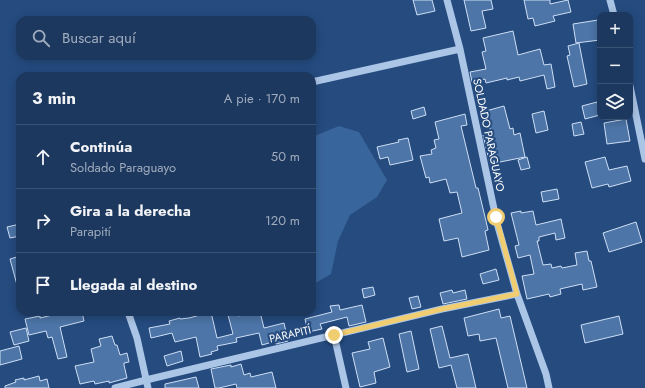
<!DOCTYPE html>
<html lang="es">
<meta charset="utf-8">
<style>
body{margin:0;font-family:Jost,sans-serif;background:#294368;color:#f1f3f6}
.controls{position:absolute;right:12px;top:12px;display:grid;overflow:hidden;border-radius:8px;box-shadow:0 2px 10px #0003}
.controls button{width:36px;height:36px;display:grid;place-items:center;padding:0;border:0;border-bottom:1px solid #3a5274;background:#1c385f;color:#f1f3f6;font:20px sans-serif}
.stop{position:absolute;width:12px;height:12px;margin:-9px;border:3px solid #f0cd70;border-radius:50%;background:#fff}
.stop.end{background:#f0cd70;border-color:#fff;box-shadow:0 1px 4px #0008}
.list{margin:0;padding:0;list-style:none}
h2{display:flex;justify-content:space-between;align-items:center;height:52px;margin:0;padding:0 16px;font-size:17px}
h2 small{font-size:13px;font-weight:400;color:#a0acbd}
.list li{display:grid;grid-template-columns:26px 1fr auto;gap:12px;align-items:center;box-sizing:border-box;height:64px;padding:0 16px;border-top:1px solid #3a5274}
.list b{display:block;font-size:15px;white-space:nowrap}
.list p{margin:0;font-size:13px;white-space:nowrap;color:#a0acbd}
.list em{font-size:13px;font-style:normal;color:#a0acbd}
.icon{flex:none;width:22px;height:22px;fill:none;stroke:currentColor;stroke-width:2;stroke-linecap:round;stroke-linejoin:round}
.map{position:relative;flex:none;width:645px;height:388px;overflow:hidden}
.search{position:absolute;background:#1c385f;box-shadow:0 2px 10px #0003;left:16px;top:16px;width:300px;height:44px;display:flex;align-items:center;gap:10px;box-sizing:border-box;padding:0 14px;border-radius:12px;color:#a0acbd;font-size:15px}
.panel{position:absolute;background:#1c385f;box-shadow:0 2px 10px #0003;left:16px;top:72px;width:300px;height:244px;border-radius:12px}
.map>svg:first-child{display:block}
</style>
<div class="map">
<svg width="645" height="388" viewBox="0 0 645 388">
<rect width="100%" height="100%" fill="#254b7f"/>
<path fill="#39659d" d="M339,126L359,132L387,180L377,197L350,215L338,241L331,274L312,285V137Z"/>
<path fill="#4d75a8" stroke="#cedff5" d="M413,0H432L435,11L417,15Z
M464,0H491L493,9L482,11L486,28L471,31Z
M524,0H550V4L568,0L571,12L553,16L555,21L535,26L533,18L528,19Z
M598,20L600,40L576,43L573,24Z
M513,31L518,55L540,49L544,65L551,64L555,87L547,89L544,75L520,81L519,77L507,80V78L486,83L485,79L472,82L470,72L486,69L482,52L486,51L483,38Z
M579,43L587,84L574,87L567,56L570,55L568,46Z
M597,102L600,115L585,119L582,106Z
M504,106L510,129L513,128L514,135L520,133L525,157L490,164L483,135L491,133L486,111Z
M424,107L426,115L413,119L411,111Z
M544,111L548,130L536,133L532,114Z
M465,114L467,125L461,126L476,188H478L486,221L488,230L485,231L489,250L462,257L458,238L444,241L439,219L462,213L457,192L450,193L446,179L430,183L429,177L426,178L420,156L432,154L431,150L436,148L434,140L439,139L435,122Z
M626,119L630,141L607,144L604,123Z
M581,122L584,134L574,136L572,124Z
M408,138L413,160L390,165L388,157L380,159L377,147L399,142L398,140Z
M527,157L530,168L521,170L518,160Z
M605,157L609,170L627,166L631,181L609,187L608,184L592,188L585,162Z
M557,189L559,199L543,202L541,192Z
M521,211V213L533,211L536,225L561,219L565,238L556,240L555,233L539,237V241H537L543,265L551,264L552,268L561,266L562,268L577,265L575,253L587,251L589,261H591L597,287L583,290L582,284L560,289L561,294L550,297L549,294L527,299L522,276L534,274L530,255L518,258L515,246L519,245L511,213Z
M636,222L642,242L609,252L603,233Z
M20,224V236L10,238L7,227Z
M20,256V285H17L10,259Z
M496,269L499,280L483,284L480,274Z
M373,287L375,295L364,298L362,289Z
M452,290L453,293L465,290L467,299L443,304L440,293Z
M418,296L421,307L412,309L409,298Z
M339,305L340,310L362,305L366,322L349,326L347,317L320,324L322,329L308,332L305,319L332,312L330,306Z
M499,309L501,318L510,316L527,388H508L496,338L480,341L479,334L468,336L464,318Z
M65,312H82L84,321L60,327L67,357L58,359L52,337L48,338L46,331L29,335L25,319L40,316V318Z
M211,312L217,338L233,334L228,315L238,313V316L253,312H260L264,328L284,323L288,341L276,344V341L262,345L259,333L236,338L237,342L217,346L218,350L211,352L212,354L200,357L196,337L175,342L172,333L151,338L149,328L170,324L169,321L180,318V319L189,318Z
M619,316L623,334L585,343L581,325Z
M442,326L450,358L468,354L476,388H457L451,365L439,368L430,329Z
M26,328L29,341L14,345L10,332Z
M411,331L419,369L407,372L399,334Z
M112,336L115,345H117L120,355L127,353L129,362L124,363V365L127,378L109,383V381L95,384L94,381L80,384L75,366L94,362L91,349L101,346L99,339Z
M383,338L390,367L374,372L376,383L360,387L352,353L370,349L368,342Z
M19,346L22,359L0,365V351Z
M181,351L183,361L167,366L164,356Z
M241,364L244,375L250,373L251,377L272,372L276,388H237L236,384L219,388H215L211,369L231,365V367Z
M39,376L40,381L47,379L49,388H5V386L16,382L15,380L24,378V380Z
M196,377L199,388H165V384Z"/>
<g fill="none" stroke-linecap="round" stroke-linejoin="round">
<path stroke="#abc5e6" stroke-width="7" d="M447,0L460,49L497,223L517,294L546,374L549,388
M610,0L614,15
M312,82L460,49
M630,86L645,159
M127,312L129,315L137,338L148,388
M334,335L346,388
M115,388L146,380L442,309L517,294"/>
</g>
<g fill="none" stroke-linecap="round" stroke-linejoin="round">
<path stroke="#f0cd70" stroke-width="5" d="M334,335L442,309L517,294L496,217"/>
</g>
<g text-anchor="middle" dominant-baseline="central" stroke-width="4" stroke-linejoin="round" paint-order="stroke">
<g font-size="11" fill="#fff" stroke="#254b7f">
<text transform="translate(489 135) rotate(78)">SOLDADO PARAGUAYO</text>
<text transform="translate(290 334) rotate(-13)">PARAPITÍ</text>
</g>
</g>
</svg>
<div class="controls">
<button>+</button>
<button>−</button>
<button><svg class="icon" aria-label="layers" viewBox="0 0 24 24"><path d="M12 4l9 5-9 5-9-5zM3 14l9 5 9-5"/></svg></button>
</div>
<div class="stop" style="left:496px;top:217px"></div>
<div class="stop end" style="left:334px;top:335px"></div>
<div class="search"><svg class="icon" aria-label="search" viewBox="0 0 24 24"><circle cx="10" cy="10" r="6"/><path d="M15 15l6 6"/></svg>Buscar aquí</div>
<section class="panel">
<h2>3 min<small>A pie · 170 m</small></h2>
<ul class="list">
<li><svg class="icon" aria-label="ahead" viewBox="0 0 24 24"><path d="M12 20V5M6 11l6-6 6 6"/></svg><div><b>Continúa</b><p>Soldado Paraguayo</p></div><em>50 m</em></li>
<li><svg class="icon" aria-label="right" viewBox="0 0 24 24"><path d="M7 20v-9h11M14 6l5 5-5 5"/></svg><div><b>Gira a la derecha</b><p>Parapití</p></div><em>120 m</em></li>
<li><svg class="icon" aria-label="arrive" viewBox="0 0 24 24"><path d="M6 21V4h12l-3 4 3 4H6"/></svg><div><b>Llegada al destino</b></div></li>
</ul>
</section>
</div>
